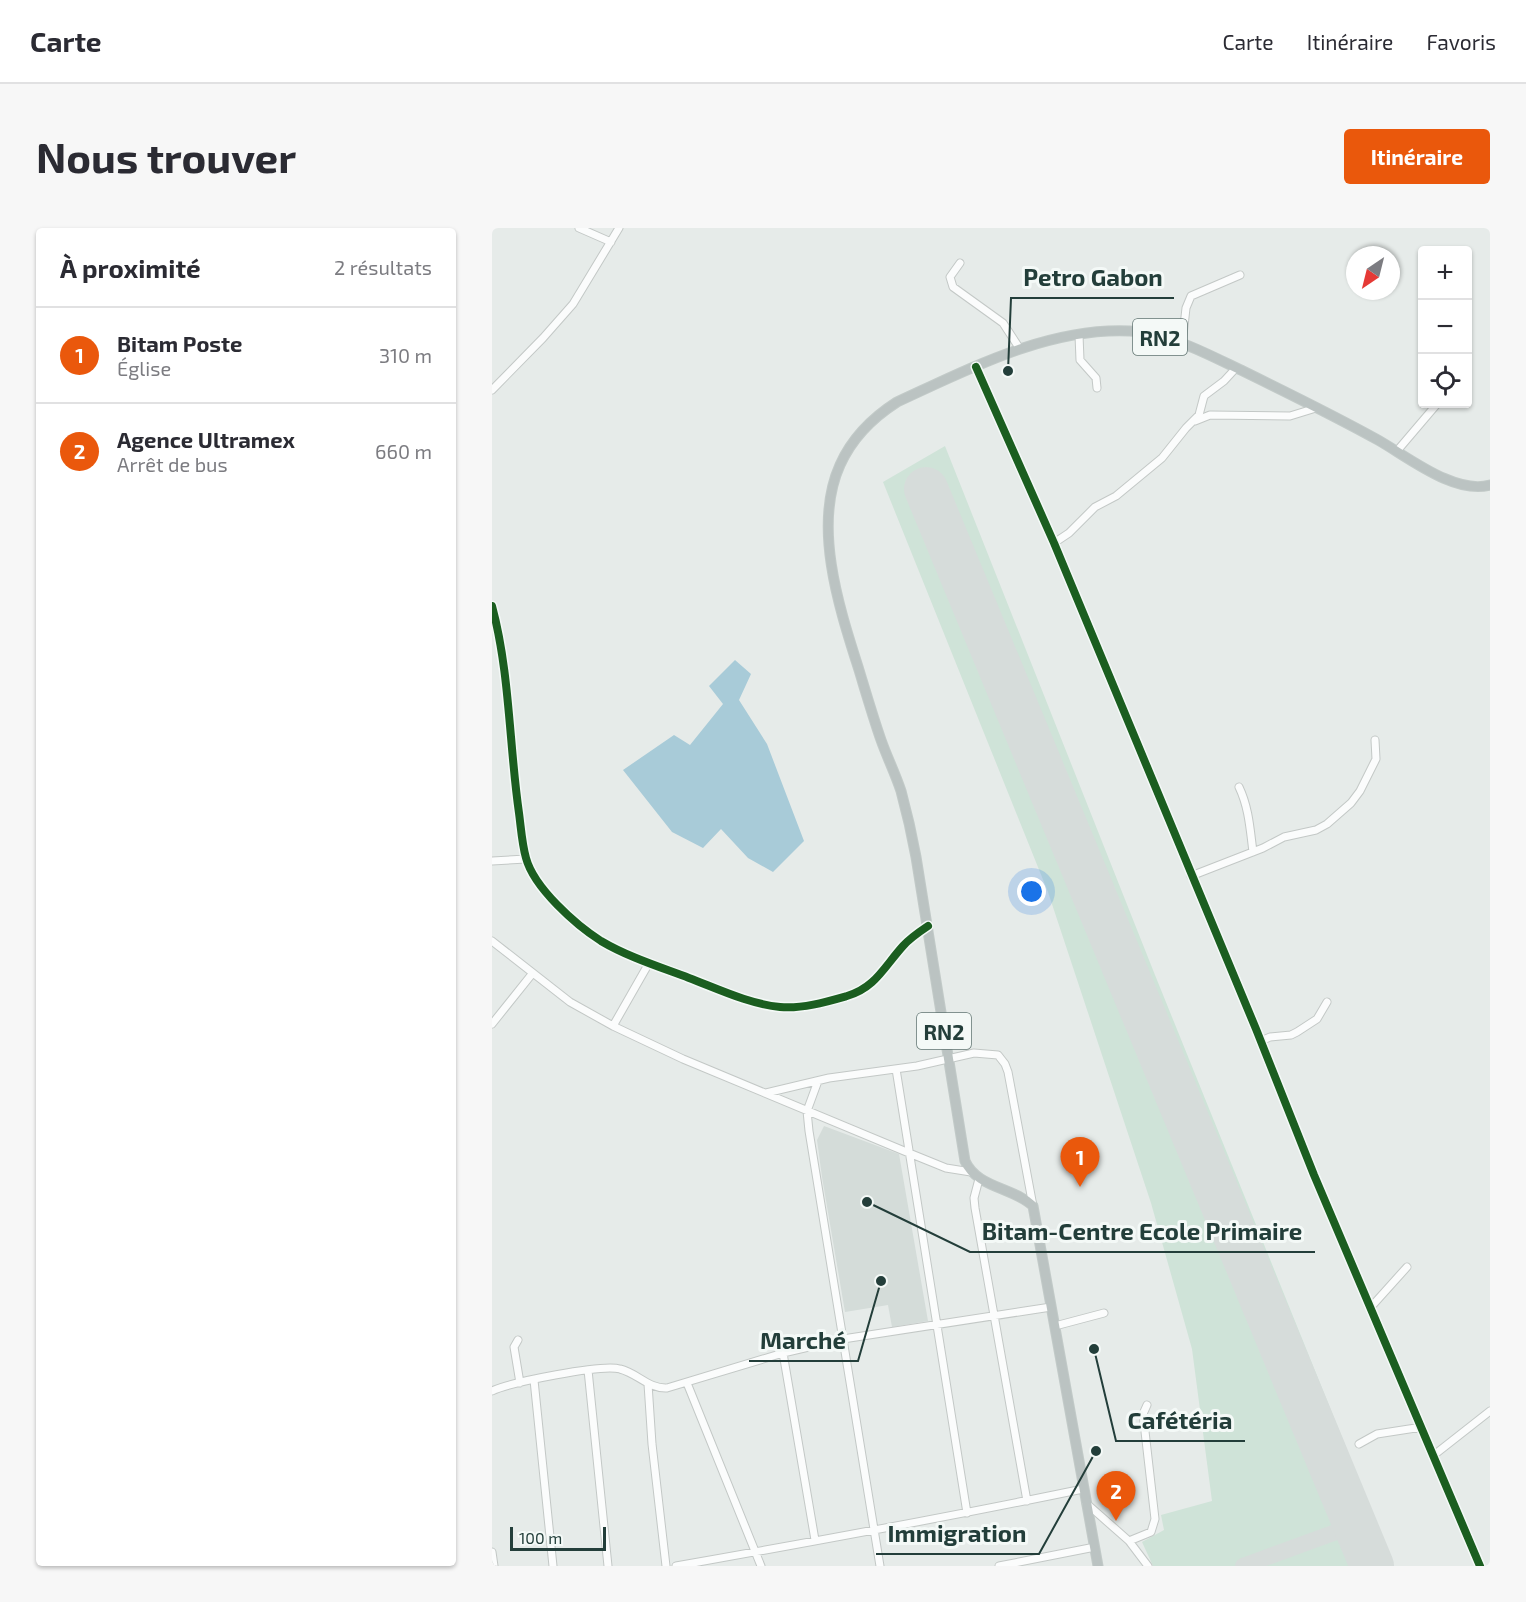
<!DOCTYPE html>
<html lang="fr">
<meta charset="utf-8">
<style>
body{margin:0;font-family:"Exo 2",sans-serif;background:#f7f7f7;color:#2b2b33}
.controls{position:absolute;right:18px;top:18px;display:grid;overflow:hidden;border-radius:6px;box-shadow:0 2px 4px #0004}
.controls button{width:54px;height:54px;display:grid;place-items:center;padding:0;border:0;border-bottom:2px solid #e1e1e2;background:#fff;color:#2b2b33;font:30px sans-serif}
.compass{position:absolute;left:854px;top:18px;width:54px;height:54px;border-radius:50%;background:#fff;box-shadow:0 2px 4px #0004;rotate:215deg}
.scale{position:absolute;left:18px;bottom:15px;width:96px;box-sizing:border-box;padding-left:6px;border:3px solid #233e3a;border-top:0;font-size:16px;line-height:21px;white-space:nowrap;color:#233e3a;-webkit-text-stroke:4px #f4f9f7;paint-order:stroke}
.you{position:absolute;left:540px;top:664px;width:21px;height:21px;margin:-15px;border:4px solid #fff;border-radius:50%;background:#1a73e8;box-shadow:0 0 0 9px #1a73e833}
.badge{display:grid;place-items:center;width:39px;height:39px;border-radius:50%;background:#ea580c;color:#fff;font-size:20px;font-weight:700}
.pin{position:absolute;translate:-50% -50px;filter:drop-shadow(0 2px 3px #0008)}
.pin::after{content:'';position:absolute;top:32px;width:21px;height:18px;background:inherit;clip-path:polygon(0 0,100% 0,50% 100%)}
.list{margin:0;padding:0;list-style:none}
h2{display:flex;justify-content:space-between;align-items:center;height:78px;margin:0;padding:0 24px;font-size:26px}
h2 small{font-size:20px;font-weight:400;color:#7c7c81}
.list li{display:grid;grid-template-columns:39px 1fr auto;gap:18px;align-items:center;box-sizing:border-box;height:96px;padding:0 24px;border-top:2px solid #e1e1e2}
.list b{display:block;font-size:22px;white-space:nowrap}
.list p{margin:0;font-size:20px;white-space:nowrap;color:#7c7c81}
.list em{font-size:20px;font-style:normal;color:#7c7c81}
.icon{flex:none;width:33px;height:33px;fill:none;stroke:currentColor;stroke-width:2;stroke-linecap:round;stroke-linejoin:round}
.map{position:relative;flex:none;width:998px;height:1338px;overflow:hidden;border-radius:6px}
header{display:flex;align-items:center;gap:36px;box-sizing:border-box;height:84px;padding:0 30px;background:#fff;border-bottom:2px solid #e1e1e2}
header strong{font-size:28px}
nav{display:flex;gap:33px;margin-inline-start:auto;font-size:21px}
.intro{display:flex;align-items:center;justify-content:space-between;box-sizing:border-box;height:144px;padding:0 36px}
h1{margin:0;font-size:42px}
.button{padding:15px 27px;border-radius:6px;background:#ea580c;color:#fff;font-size:21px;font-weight:700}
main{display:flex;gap:36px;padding:0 36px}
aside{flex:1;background:#fff;border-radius:6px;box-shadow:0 2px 4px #0004}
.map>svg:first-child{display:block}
</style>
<header>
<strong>Carte</strong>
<nav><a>Carte</a><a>Itinéraire</a><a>Favoris</a></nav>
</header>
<div class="intro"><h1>Nous trouver</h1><a class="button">Itinéraire</a></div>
<main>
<aside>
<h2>À proximité<small>2 résultats</small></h2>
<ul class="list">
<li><span class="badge">1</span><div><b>Bitam Poste</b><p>Église</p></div><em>310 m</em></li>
<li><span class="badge">2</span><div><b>Agence Ultramex</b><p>Arrêt de bus</p></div><em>660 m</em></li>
</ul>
</aside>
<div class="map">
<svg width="998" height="1338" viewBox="0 0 998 1338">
<rect width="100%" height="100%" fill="#e6ebe9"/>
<path fill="#d4dcd9" d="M332,898L407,926L436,1093L400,1099L396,1077L353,1084L330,949L325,912Z"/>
<path fill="#cfe3d8" d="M453,218L663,747L902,1338H661L650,1314L672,1302L669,1287L720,1273L700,1121L659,975L556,664L391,254Z"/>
<path fill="#a8cbd8" d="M243,432L259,446L247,472L275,516L312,613L281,644L256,630L229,601L211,620L180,604L131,542L182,507L198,517L231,476L217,458Z"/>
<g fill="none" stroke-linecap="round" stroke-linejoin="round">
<path stroke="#d6dcda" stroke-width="16" d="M751,1338L863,1297"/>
<path stroke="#d6dcda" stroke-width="44" d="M434,261L880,1338"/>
<defs>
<path id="minor" d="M87,0L119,14
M468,35L458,49L461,59L511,95L528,121
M587,107L588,132L604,150L605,160
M690,116L694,80L699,68L748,47
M484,139L562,315L764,801L822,947L988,1338
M0,162L51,110L81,76L127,0
M703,193L718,187L798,188L824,180
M905,223L945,176
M562,315L577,305L603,279L624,268L670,230L694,200L707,187L712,168L732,153L744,140
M0,378C18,445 17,516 27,585C29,600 30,616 34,630C42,660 84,697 109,713C136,729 168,739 197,750C226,761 257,776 288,779C310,781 334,774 355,768C383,760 392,739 411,718C418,710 427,704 436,698
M747,559C757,580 758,601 761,624
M0,633L34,631
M699,648L771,620L792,609L824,602L835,596L859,575L868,563L884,531L883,512
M0,713L78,774L121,798L191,831L417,925L454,940L479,944
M0,796L40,746
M121,798L157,735
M769,813L778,809L799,807L805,804L825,791L835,774
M404,841L475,1285
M326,853L315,883L317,903L388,1338
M274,865L337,850L425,838L482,825L506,827L513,836L516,844L541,978
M487,951L482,970L483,980L535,1273
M879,1079L915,1039
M563,1098L612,1085
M26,1112L22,1119L28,1155
M291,1125L323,1312
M96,1142L116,1338
M42,1152L61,1338
M195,1155L269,1338
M156,1156L160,1216L174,1338
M0,1163C19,1154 110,1136 128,1141C145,1145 157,1161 175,1160L291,1125L351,1111L559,1079
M867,1216L885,1206L930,1199
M942,1227L998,1183
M594,1275L637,1313L656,1338
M637,1313L659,1304L663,1291L651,1186L655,1177
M0,1324L2,1338
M184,1338C320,1314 456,1289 591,1261
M507,1338L603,1319"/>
<path id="highway" d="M606,1338L541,978C521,959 485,960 473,933L424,629C420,607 415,585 409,563C403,545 395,529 389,512C381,489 374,465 367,442C348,382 320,299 348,237C360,210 380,190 405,174C477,141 556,99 638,103C678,105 717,127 753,144C798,166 843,188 886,212C916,229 963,267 998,257"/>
</defs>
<use href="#minor" stroke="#c3c8c6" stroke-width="9"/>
<use href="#highway" stroke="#c2cac8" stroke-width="11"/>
<use href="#minor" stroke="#fbfcfc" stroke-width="7"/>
<use href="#highway" stroke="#bbc3c2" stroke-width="9"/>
<defs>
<path id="cycleway" d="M484,139L562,315L764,801L822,947L988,1338
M0,378C18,445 17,516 27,585C29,600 30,616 34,630C42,660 84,697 109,713C136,729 168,739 197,750C226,761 257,776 288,779C310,781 334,774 355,768C383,760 392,739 411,718C418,710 427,704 436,698"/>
</defs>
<use href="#cycleway" stroke="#f4f9f7" stroke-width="11"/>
<use href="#cycleway" stroke="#1b5e20" stroke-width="8"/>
</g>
<g text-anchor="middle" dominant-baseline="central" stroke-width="6" stroke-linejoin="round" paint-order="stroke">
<g fill="#f4f9f7" stroke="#627673" stroke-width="1.5">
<rect x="641" y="91" width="54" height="36" rx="4.5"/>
<rect x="425" y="785" width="54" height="36" rx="4.5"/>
</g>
<g font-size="21" font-weight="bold" fill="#233e3a">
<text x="668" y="109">RN2</text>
<text x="452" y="803">RN2</text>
</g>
</g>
<path fill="none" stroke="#233e3a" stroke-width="2" d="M516 143L519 70H682M375 974L478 1024H823M389 1053L366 1133H257M602 1121L624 1213H753M604 1223L547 1326H384"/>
<g fill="#233e3a" stroke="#f4f9f7" stroke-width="2">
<circle cx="516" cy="143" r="6"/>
<circle cx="375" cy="974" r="6"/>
<circle cx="389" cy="1053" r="6"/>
<circle cx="602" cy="1121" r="6"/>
<circle cx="604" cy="1223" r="6"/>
</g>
<g font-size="24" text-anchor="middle" font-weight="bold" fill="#233e3a" stroke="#f4f9f7" stroke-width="6" stroke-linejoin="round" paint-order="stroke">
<text x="601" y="58">Petro Gabon</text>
<text x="650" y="1012">Bitam-Centre Ecole Primaire</text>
<text x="311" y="1121">Marché</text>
<text x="688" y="1201">Cafétéria</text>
<text x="465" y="1314">Immigration</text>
</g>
</svg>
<div class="controls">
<button>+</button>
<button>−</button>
<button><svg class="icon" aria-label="locate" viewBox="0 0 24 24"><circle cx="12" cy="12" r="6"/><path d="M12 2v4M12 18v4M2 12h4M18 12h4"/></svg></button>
</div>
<svg class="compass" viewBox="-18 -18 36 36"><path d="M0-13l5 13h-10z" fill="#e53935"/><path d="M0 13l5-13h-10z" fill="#7c7c81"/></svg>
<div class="scale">100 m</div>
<div class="you"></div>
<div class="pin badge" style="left:588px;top:959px">1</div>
<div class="pin badge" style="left:624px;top:1293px">2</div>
</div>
</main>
